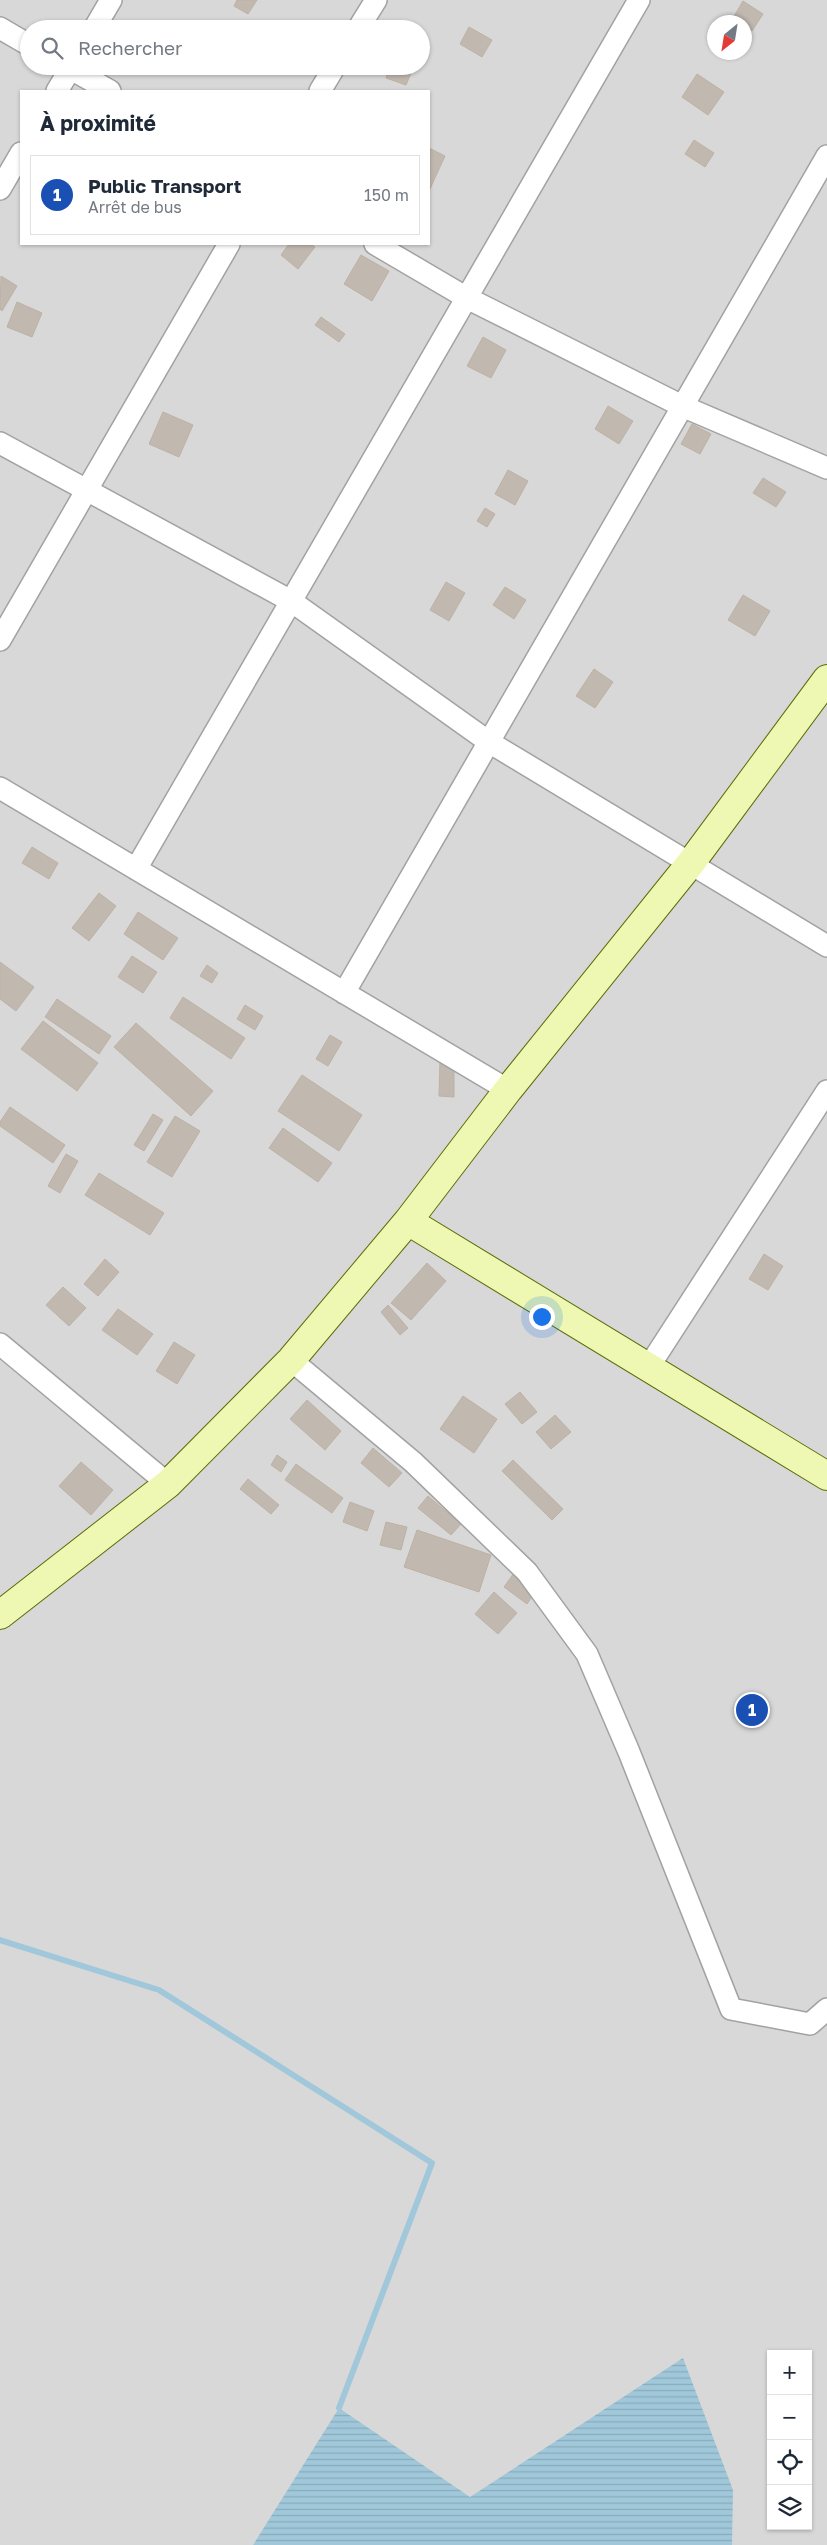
<!DOCTYPE html>
<html lang="fr">
<meta charset="utf-8">
<style>
body{margin:0;font-family:"Golos Text",sans-serif;background:#f6f6f7;color:#1f2937}
.controls{position:absolute;right:15px;bottom:15px;display:grid;overflow:hidden;border-radius:0px;box-shadow:0 1px 4px #0004}
.controls button{width:45px;height:45px;display:grid;place-items:center;padding:0;border:0;border-bottom:1px solid #e0e1e3;background:#fff;color:#1f2937;font:25px sans-serif}
.compass{position:absolute;left:707px;top:15px;width:45px;height:45px;border-radius:50%;background:#fff;box-shadow:0 1px 4px #0004;rotate:210deg}
.you{position:absolute;left:541px;top:1316px;width:18px;height:18px;margin:-12px;border:4px solid #fff;border-radius:50%;background:#1a73e8;box-shadow:0 0 0 8px #1a73e833}
.badge{display:grid;place-items:center;width:32px;height:32px;border-radius:50%;background:#111827;color:#fff;font-size:16px;font-weight:700}
.pin{position:absolute;translate:-50% -50%;border:2px solid #fff;box-shadow:0 1px 5px #0006}
.list{margin:0;padding:0;list-style:none}
h2{display:flex;justify-content:space-between;align-items:center;height:65px;margin:0;padding:0 20px;font-size:21px}
h2 small{font-size:16px;font-weight:400;color:#747a83}
.list li{display:grid;grid-template-columns:32px 1fr auto;gap:15px;align-items:center;box-sizing:border-box;height:80px;margin:0 10px 10px;padding:0 10px;border:1px solid #e0e1e3;border-radius:0px}
.list b{display:block;font-size:19px;white-space:nowrap}
.list p{margin:0;font-size:16px;white-space:nowrap;color:#747a83}
.list em{font-size:16px;font-style:normal;color:#747a83}
.icon{flex:none;width:28px;height:28px;fill:none;stroke:currentColor;stroke-width:2;stroke-linecap:round;stroke-linejoin:round}
.map{position:relative;flex:none;width:827px;height:2545px;overflow:hidden}
.search{position:absolute;background:#fff;box-shadow:0 1px 4px #0004;left:20px;top:20px;width:410px;height:55px;display:flex;align-items:center;gap:12px;box-sizing:border-box;padding:0 18px;border-radius:28px;color:#747a83;font-size:19px}
.panel{position:absolute;background:#fff;box-shadow:0 1px 4px #0004;left:20px;top:90px;width:410px;height:155px;border-radius:0px}
.map>svg:first-child{display:block}
</style>
<div class="map">
<svg width="827" height="2545" viewBox="0 0 827 2545">
<defs>
<pattern id="water-rules" width="6" height="5" patternUnits="userSpaceOnUse" patternTransform="scale(1.25)"><rect width="6" height="5" fill="#a0c8da"/><path d="M0 2.5h6" fill="none" stroke="#89abba"/></pattern>
</defs>
<rect width="100%" height="100%" fill="#ece9e0"/>
<path fill="#d9d8d8" fill-rule="evenodd" d="M0,0H827V2545H0ZM714,22H744V52H714ZM29,29H421V66H29ZM21,91H429V244H21ZM771,2354H808V2526H771Z"/>
<path fill="url(#water-rules)" d="M683,2358L733,2490L732,2545H253L339,2408L470,2497Z"/>
<g fill="none" stroke-linecap="round" stroke-linejoin="round">
<path stroke="#a0c8da" stroke-width="6" d="M0,1940L159,1990L432,2163L339,2408"/>
</g>
<path fill="#c1b8b0" stroke="#bdb1a3" d="M237,0H257L248,14L234,6Z
M743,1L763,14L752,31L744,26V22H739L733,18Z
M469,27L492,40L482,57L460,44Z
M390,66L413,68L406,85L386,78Z
M697,74L724,92L708,115L682,97Z
M694,140L714,153L705,167L685,154Z
M429,148L445,156L429,191Z
M289,244H310L315,247L298,269L281,255Z
M361,255L389,271L372,301L344,284Z
M1,276L17,286L2,311L0,309Z
M17,302L42,313L32,337L7,327Z
M321,317L345,334L339,342L315,325Z
M483,337L506,350L491,378L467,366Z
M608,406L633,421L619,444L595,429Z
M163,412L193,425L179,457L149,444Z
M692,424L711,434L700,454L681,444Z
M508,470L528,481L515,505L495,494Z
M763,478L786,492L776,507L753,493Z
M485,508L495,514L487,527L477,521Z
M446,582L465,593L449,621L430,610Z
M505,587L526,600L514,619L493,605Z
M743,595L770,611L755,636L728,620Z
M594,669L613,682L595,708L576,696Z
M32,847L58,863L49,879L22,863Z
M99,893L116,906L89,941L72,928Z
M138,912L178,938L163,960L124,934Z
M132,956L157,972L143,993L118,977Z
M0,962L34,987L16,1011L0,999Z
M207,965L218,973L212,983L200,976Z
M183,997L245,1038L231,1059L170,1018Z
M57,999L111,1036L99,1054L45,1017Z
M245,1005L263,1016L255,1030L237,1019Z
M43,1021L98,1063L77,1091L21,1049Z
M136,1023L213,1091L191,1116L114,1047Z
M330,1035L342,1042L328,1066L316,1059Z
M440,1061L454,1062V1097L439,1096Z
M302,1075L362,1115L339,1151L278,1111Z
M10,1107L65,1145L53,1163L0,1126V1122Z
M153,1114L163,1120L144,1151L134,1145Z
M175,1116L200,1131L172,1177L147,1162Z
M283,1128L332,1163L318,1182L269,1148Z
M66,1154L78,1161L60,1193L48,1186Z
M99,1173L164,1213L150,1235L85,1195Z
M764,1254L783,1266L768,1290L749,1279Z
M105,1259L119,1272L98,1296L84,1284Z
M427,1263L446,1281L411,1320L391,1303Z
M63,1287L86,1308L69,1326L46,1305Z
M388,1305L408,1328L400,1335L381,1312Z
M118,1309L153,1334L137,1355L102,1330Z
M174,1342L195,1355L177,1384L156,1371Z
M520,1392L537,1412L522,1424L505,1404Z
M463,1396L497,1419L474,1453L440,1429Z
M307,1400L341,1431L325,1450L290,1419Z
M555,1415L571,1432L551,1449L536,1432Z
M373,1448L402,1473L389,1487L361,1463Z
M277,1455L287,1462L281,1472L271,1465Z
M513,1460L563,1509L552,1520L502,1471Z
M81,1462L113,1490L91,1515L59,1486Z
M296,1464L343,1498L332,1513L285,1480Z
M248,1479L279,1505L271,1514L240,1489Z
M428,1496L461,1524L451,1535L418,1508Z
M350,1502L374,1511L367,1531L343,1522Z
M386,1522L407,1527L401,1550L380,1545Z
M417,1530L491,1555L479,1592L404,1567Z
M514,1573L537,1589L527,1604L504,1587Z
M494,1592L517,1613L498,1634L475,1614Z"/>
<g fill="none" stroke-linecap="round" stroke-linejoin="round">
<defs>
<path id="minor" d="M0,28L29,45
M94,29L111,0
M358,29L376,0
M66,66L110,91
M57,91L72,66
M320,91L335,66
M0,189L21,153
M375,244L467,298L682,406L827,468
M0,443L291,601L489,742L827,946
M0,640L229,244
M0,788L508,1090
M136,869L639,0
M344,993L827,156
M0,1344L168,1484
M291,1360L413,1462L527,1572L587,1654L629,1752L731,2009L810,2024L827,2009
M648,1368L827,1091"/>
<path id="secondary" d="M408,1221L827,1476
M0,1615L168,1484L291,1360L408,1221L508,1090L690,864L827,679"/>
</defs>
<use href="#minor" stroke="#a2a2a2" stroke-width="24"/>
<use href="#secondary" stroke="#5a6d06" stroke-width="30"/>
<use href="#minor" stroke="#fff" stroke-width="21"/>
<use href="#secondary" stroke="#eff8b3" stroke-width="28"/>
</g>
</svg>
<div class="controls">
<button>+</button>
<button>−</button>
<button><svg class="icon" aria-label="locate" viewBox="0 0 24 24"><circle cx="12" cy="12" r="6"/><path d="M12 2v4M12 18v4M2 12h4M18 12h4"/></svg></button>
<button><svg class="icon" aria-label="layers" viewBox="0 0 24 24"><path d="M12 4l9 5-9 5-9-5zM3 14l9 5 9-5"/></svg></button>
</div>
<svg class="compass" viewBox="-18 -18 36 36"><path d="M0-13l5 13h-10z" fill="#e53935"/><path d="M0 13l5-13h-10z" fill="#747a83"/></svg>
<div class="you"></div>
<div class="pin badge" style="left:752px;top:1710px;background:#1a4fb4">1</div>
<div class="search"><svg class="icon" aria-label="search" viewBox="0 0 24 24"><circle cx="10" cy="10" r="6"/><path d="M15 15l6 6"/></svg>Rechercher</div>
<section class="panel">
<h2>À proximité<small></small></h2>
<ul class="list">
<li><span class="badge" style="background:#1a4fb4">1</span><div><b>Public Transport</b><p>Arrêt de bus</p></div><em>150 m</em></li>
</ul>
</section>
</div>
